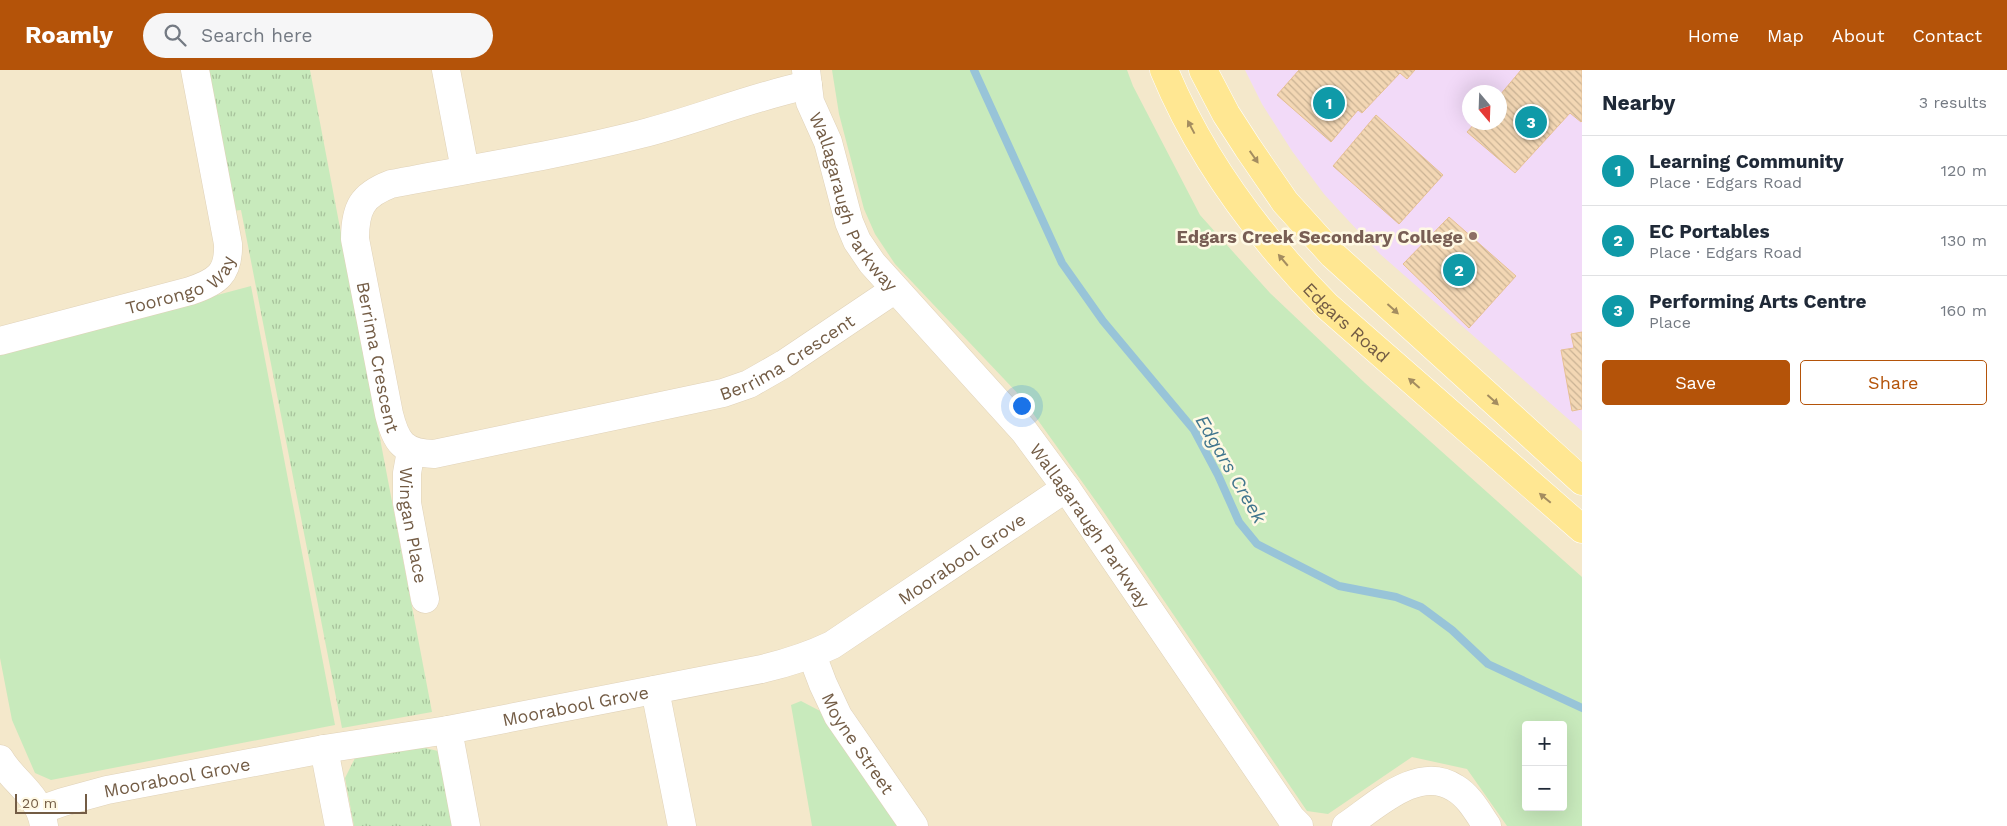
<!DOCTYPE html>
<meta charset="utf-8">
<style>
body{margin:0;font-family:"Work Sans",sans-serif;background:#f6f6f7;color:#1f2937}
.controls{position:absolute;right:15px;bottom:15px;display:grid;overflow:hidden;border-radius:5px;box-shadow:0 5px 20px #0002}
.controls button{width:45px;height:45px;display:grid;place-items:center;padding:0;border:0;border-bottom:1px solid #e0e1e3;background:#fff;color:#1f2937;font:25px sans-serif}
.compass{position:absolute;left:1462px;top:15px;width:45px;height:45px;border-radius:50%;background:#fff;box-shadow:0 5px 20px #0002;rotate:161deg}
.scale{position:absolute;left:15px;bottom:12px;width:72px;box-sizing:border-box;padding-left:5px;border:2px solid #735c45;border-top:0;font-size:14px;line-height:18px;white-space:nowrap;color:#735c45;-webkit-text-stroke:4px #fff9e4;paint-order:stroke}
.you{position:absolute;left:1021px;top:335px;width:18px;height:18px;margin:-12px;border:4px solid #fff;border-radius:50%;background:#1a73e8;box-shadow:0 0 0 8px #1a73e833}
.badge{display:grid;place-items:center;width:32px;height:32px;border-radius:50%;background:#b45309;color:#fff;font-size:16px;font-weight:700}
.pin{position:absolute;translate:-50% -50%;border:2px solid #fff;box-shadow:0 1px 5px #0006}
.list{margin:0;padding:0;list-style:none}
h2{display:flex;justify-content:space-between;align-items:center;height:65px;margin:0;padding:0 20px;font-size:21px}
h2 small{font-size:16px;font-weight:400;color:#747a83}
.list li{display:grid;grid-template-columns:32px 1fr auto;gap:15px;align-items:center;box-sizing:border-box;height:70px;padding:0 20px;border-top:1px solid #e0e1e3}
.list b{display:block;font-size:19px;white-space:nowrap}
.list p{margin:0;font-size:16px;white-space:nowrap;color:#747a83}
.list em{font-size:16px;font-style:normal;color:#747a83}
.actions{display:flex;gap:10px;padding:15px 20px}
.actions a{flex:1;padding:11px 0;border:1px solid #b45309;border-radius:5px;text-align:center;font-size:18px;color:#b45309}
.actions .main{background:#b45309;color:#fff}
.icon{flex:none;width:28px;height:28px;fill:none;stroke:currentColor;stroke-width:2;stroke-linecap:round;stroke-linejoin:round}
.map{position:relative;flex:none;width:1582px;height:756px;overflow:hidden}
header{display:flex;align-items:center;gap:30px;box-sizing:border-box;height:70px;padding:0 25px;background:#b45309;color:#fff}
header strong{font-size:24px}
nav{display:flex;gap:28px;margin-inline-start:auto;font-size:18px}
.search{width:350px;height:45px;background:#f6f6f7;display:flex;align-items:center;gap:12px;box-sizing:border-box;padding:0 18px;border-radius:28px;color:#747a83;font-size:19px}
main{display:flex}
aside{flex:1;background:#fff}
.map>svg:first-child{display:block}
</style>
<header>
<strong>Roamly</strong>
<div class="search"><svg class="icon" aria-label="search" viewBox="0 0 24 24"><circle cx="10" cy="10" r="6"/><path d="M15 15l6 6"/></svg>Search here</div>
<nav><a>Home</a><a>Map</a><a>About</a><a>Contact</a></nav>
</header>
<main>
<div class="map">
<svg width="1582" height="756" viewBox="0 0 1582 756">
<defs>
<pattern id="grass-tufts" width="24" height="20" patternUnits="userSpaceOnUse" patternTransform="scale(1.25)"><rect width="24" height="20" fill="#c8eabc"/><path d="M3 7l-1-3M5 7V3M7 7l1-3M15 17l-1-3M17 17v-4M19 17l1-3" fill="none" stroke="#a7c19b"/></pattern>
<pattern id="building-back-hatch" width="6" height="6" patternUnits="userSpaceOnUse" patternTransform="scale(1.25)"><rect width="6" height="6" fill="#f3d7b4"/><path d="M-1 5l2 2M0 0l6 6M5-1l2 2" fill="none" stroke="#c9b294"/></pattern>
</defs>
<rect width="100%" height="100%" fill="#fdf5dd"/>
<path fill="#f4e8cb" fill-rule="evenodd" d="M0,0H1582V756H0ZM1470,22H1500V52H1470ZM1526,655H1563V737H1526Z"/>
<path fill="#f2daf8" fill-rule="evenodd" d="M1245,0H1582V361L1380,184L1346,148L1324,124L1292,81L1262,34ZM1470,22H1500V52H1470Z"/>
<path fill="url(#grass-tufts)" d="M208,0H310L432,642L342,658L241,140L232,141Z
M421,677L438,681L454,756H354L345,708L355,688Z"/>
<path fill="#c8eabc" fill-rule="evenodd" d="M832,0H1127L1133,16L1200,145L1270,223L1365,313L1582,507V756H1507L1467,699L1412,687L1328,744L1307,741L1103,441L1022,328L895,194L875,164L864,139L839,44ZM1526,655H1563V737H1526Z
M251,216L335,655L51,710L35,703L12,650L0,588V283Z
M801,631L822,642L900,756H812L791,635Z"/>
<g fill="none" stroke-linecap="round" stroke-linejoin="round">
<path stroke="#98c4d8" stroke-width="8" d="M974,0L1062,193L1103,251L1194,360L1218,405L1239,452L1257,474L1339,516L1396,527L1421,537L1452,560L1488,594L1582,638"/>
</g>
<path fill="url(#building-back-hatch)" stroke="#e6c094" d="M1299,0H1415L1407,9L1400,3L1362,43L1358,40L1331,72L1277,25Z
M1521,0H1582V51L1581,52L1570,43L1515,103L1467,62L1476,52H1500V25Z
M1376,45L1443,105L1399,154L1333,96Z
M1449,147L1516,206L1469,258L1403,194Z
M1582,262V339L1572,341L1561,280L1574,278L1571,264Z"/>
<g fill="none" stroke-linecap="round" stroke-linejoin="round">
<defs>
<g id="minor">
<path d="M446,0L465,100"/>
<path id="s1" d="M806,0L810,32L828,72L849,152L857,171L872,193L1024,361L1066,418L1291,748L1299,756"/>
<path id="s2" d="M808,15C751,27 697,50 641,64C559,85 474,98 391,114C362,125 355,138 355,169L389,344C396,372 403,383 434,384L723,323L749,314L784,294L894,220"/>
<path id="s3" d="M0,271L190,221C217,212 229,204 228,174L195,0"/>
<path id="s4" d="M411,381L407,403V433L425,529"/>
<path id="s5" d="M812,585L823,614L838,646L914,756"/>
<path d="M655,620L682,756"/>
<path d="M448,660L466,756"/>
<path d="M324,679L339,756"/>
<path d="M0,689C14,713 40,725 44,756"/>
<path id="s6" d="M40,740L63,732L107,720L324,679L448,660L762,599C787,593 809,586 832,575L1066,418"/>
<path d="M1346,756C1376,736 1418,694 1455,718C1469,726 1478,743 1487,756"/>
</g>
<g id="major">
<path id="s7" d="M1164,0C1201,90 1259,167 1327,236L1582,459"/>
<path d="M1203,0L1226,44L1248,78L1285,132L1333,185L1582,411"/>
</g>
</defs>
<use href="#minor" stroke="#e0d2b9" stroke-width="29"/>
<use href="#major" stroke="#fff" stroke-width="29"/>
<use href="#minor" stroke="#fff" stroke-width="28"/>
<use href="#major" stroke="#ffe792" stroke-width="28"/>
</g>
<defs><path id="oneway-solid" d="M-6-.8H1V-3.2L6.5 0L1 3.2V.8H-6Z" transform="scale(1.25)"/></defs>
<g fill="#a48d60">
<use href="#oneway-solid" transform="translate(1191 57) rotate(-118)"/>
<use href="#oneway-solid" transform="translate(1254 87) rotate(55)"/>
<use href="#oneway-solid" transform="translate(1283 190) rotate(-130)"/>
<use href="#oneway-solid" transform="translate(1393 239) rotate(42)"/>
<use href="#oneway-solid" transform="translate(1414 313) rotate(-139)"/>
<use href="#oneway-solid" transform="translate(1493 330) rotate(42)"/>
<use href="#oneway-solid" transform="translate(1545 428) rotate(-140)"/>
</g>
<circle fill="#8d6e63" stroke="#fff9e4" stroke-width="2" cx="1473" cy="166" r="5"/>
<g text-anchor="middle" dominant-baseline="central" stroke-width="5" stroke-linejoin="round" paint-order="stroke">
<g font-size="18" fill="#735c45" stroke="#fff9e4">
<text stroke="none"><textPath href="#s1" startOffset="142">Wallagaraugh Parkway</textPath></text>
<text stroke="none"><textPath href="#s3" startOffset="191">Toorongo Way</textPath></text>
<text stroke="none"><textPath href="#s7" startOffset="314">Edgars Road</textPath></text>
<text stroke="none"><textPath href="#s2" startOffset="1115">Berrima Crescent</textPath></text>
<text stroke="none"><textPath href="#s2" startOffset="621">Berrima Crescent</textPath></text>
<text stroke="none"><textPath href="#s4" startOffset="75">Wingan Place</textPath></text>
<text stroke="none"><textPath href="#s1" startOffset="548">Wallagaraugh Parkway</textPath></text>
<text stroke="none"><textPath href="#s6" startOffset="966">Moorabool Grove</textPath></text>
<text stroke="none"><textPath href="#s6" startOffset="546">Moorabool Grove</textPath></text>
<text stroke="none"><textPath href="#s5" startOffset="100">Moyne Street</textPath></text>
<text stroke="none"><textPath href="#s6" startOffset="141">Moorabool Grove</textPath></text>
</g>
<g font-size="18" font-weight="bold" fill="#785e54" stroke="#fff9e4" text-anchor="end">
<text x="1463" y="166">Edgars Creek Secondary College</text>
</g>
<g font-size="19" font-style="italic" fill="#42768e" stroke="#fff9e4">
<text transform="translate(1231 399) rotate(60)">Edgars Creek</text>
</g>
</g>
</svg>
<div class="controls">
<button>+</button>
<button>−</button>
</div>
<svg class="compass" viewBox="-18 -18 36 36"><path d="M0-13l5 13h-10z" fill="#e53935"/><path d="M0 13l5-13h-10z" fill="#747a83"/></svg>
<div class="scale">20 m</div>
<div class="you"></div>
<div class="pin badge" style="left:1329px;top:33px;background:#0f9aa8">1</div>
<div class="pin badge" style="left:1459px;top:200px;background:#0f9aa8">2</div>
<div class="pin badge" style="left:1531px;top:52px;background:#0f9aa8">3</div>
</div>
<aside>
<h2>Nearby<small>3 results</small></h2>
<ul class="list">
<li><span class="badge" style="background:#0f9aa8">1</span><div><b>Learning Community</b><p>Place · Edgars Road</p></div><em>120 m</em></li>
<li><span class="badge" style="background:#0f9aa8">2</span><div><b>EC Portables</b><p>Place · Edgars Road</p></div><em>130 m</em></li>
<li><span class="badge" style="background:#0f9aa8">3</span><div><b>Performing Arts Centre</b><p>Place</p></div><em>160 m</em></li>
</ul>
<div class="actions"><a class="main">Save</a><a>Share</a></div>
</aside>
</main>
